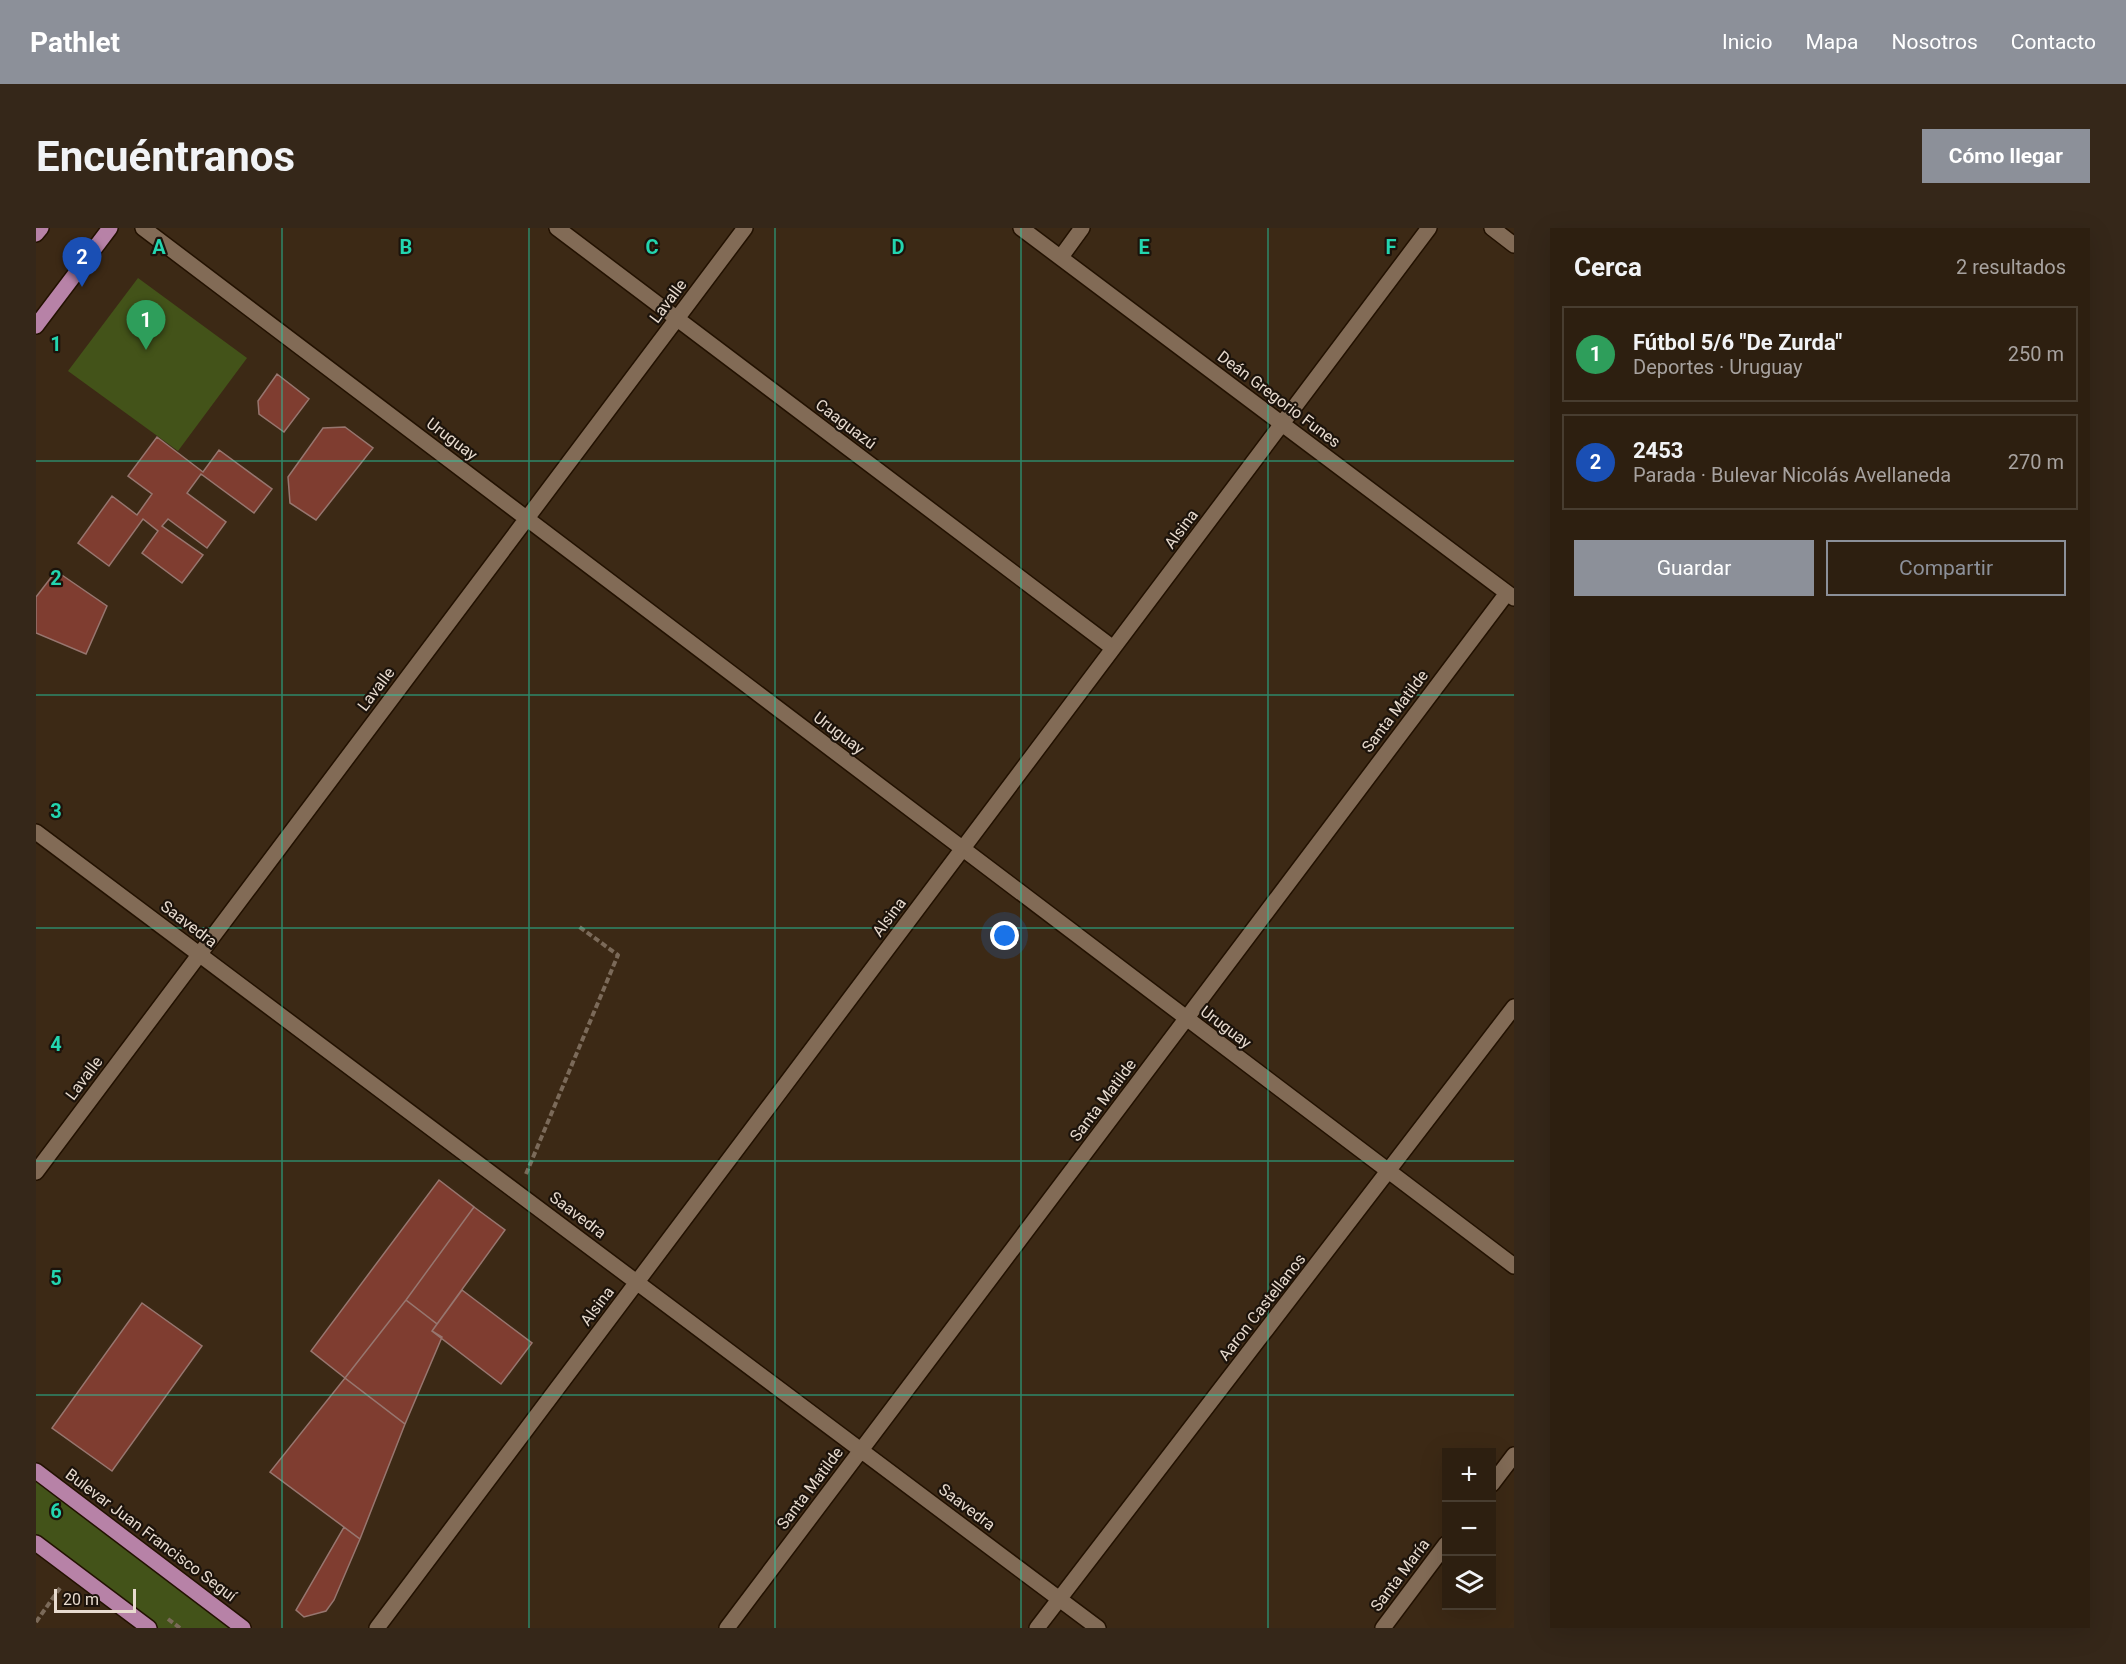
<!DOCTYPE html>
<html lang="es">
<meta charset="utf-8">
<style>
body{margin:0;font-family:Roboto,sans-serif;background:#352719;color:#f1f3f6}
.controls{position:absolute;right:18px;bottom:18px;display:grid;overflow:hidden;border-radius:0px;box-shadow:0 6px 24px #0002}
.controls button{width:54px;height:54px;display:grid;place-items:center;padding:0;border:0;border-bottom:2px solid #483d30;background:#2d1f10;color:#f1f3f6;font:30px sans-serif}
.scale{position:absolute;left:18px;bottom:15px;width:82px;box-sizing:border-box;padding-left:6px;border:3px solid #e8dbcf;border-top:0;font-size:16px;line-height:21px;white-space:nowrap;color:#e8dbcf;-webkit-text-stroke:4px #1c130b;paint-order:stroke}
.you{position:absolute;left:969px;top:708px;width:21px;height:21px;margin:-15px;border:4px solid #fff;border-radius:50%;background:#1a73e8;box-shadow:0 0 0 9px #1a73e833}
.badge{display:grid;place-items:center;width:39px;height:39px;border-radius:50%;background:#8c9099;color:#fff;font-size:20px;font-weight:700}
.pin{position:absolute;translate:-50% -50px;filter:drop-shadow(0 2px 3px #0008)}
.pin::after{content:'';position:absolute;top:32px;width:21px;height:18px;background:inherit;clip-path:polygon(0 0,100% 0,50% 100%)}
.list{margin:0;padding:0;list-style:none}
h2{display:flex;justify-content:space-between;align-items:center;height:78px;margin:0;padding:0 24px;font-size:26px}
h2 small{font-size:20px;font-weight:400;color:#a7a29f}
.list li{display:grid;grid-template-columns:39px 1fr auto;gap:18px;align-items:center;box-sizing:border-box;height:96px;margin:0 12px 12px;padding:0 12px;border:2px solid #483d30;border-radius:0px}
.list b{display:block;font-size:22px;white-space:nowrap}
.list p{margin:0;font-size:20px;white-space:nowrap;color:#a7a29f}
.list em{font-size:20px;font-style:normal;color:#a7a29f}
.actions{display:flex;gap:12px;padding:18px 24px}
.actions a{flex:1;padding:14px 0;border:2px solid #8c9099;border-radius:0px;text-align:center;font-size:21px;color:#8c9099}
.actions .main{background:#8c9099;color:#fff}
.icon{flex:none;width:33px;height:33px;fill:none;stroke:currentColor;stroke-width:2;stroke-linecap:round;stroke-linejoin:round}
.map{position:relative;flex:none;width:1478px;height:1400px;overflow:hidden;border-radius:0px}
header{display:flex;align-items:center;gap:36px;box-sizing:border-box;height:84px;padding:0 30px;background:#8c9099;color:#fff}
header strong{font-size:28px}
nav{display:flex;gap:33px;margin-inline-start:auto;font-size:21px}
.intro{display:flex;align-items:center;justify-content:space-between;box-sizing:border-box;height:144px;padding:0 36px}
h1{margin:0;font-size:42px}
.button{padding:15px 27px;border-radius:0px;background:#8c9099;color:#fff;font-size:21px;font-weight:700}
main{display:flex;gap:36px;padding:0 36px}
aside{flex:1;background:#2d1f10;border-radius:0px;box-shadow:0 6px 24px #0002}
.map>svg:first-child{display:block}
</style>
<header>
<strong>Pathlet</strong>
<nav><a>Inicio</a><a>Mapa</a><a>Nosotros</a><a>Contacto</a></nav>
</header>
<div class="intro"><h1>Encuéntranos</h1><a class="button">Cómo llegar</a></div>
<main>
<div class="map">
<svg width="1478" height="1400" viewBox="0 0 1478 1400">
<rect width="100%" height="100%" fill="#3c2915"/>
<path fill="#435319" d="M102,50L211,130L142,223L32,143Z
M0,1243L207,1400H113L0,1315Z"/>
<path fill="#7f3d30" stroke="#97766f" stroke-width="1.5" d="M241,146L273,171L248,204L223,186L222,173Z
M309,199L337,220L280,292L254,275L252,249L287,200Z
M121,209L167,244L183,222L236,261L218,285L165,246L151,265L190,294L171,320L132,291L126,298L167,327L146,355L106,325L122,303L107,291L73,338L42,315L76,268L101,287L116,266L92,248Z
M20,343L71,378L50,426L0,405V369Z
M403,952L438,979L370,1072L309,1150L275,1123Z
M438,979L469,1002L401,1096L370,1072Z
M426,1062L496,1115L465,1156L396,1103Z
M370,1072L401,1096L396,1103L406,1109L369,1196L309,1150Z
M106,1075L166,1118L76,1243L16,1200Z
M309,1150L369,1196L324,1311L234,1244Z
M308,1299L324,1311L298,1372L290,1383L268,1389L260,1382Z"/>
<g fill="none" stroke-linecap="round" stroke-linejoin="round">
<defs>
<path id="minor" d="M107,0L1478,1038
M521,0L1077,420
M985,0L1478,370
M1456,0L1478,17
M1025,29L1046,0
M0,604L1062,1400
M0,944L709,0
M1456,1256L1478,1227
M341,1400L1393,0
M691,1400L1471,365
M1001,1400L1478,779
M1347,1400L1410,1316"/>
<path id="major" d="M0,6L5,0
M0,98L74,0
M0,1243L207,1400
M0,1315L113,1400"/>
</defs>
<use href="#minor" stroke="#210" stroke-width="18"/>
<use href="#major" stroke="#210" stroke-width="18"/>
<path stroke="#7b6a59" stroke-width="4" stroke-dasharray="6 3" stroke-linecap="butt" d="M490,946L582,727L542,698
M132,1391L144,1400
M0,1394L24,1360"/>
<use href="#minor" stroke="#826b56" stroke-width="15"/>
<use href="#major" stroke="#b782a7" stroke-width="15"/>
</g>
<path fill="none" stroke="#23d5af" stroke-width="1.5" stroke-opacity="0.55" d="M246,0V1400M493,0V1400M739,0V1400M985,0V1400M1232,0V1400M0,233H1478M0,467H1478M0,700H1478M0,933H1478M0,1167H1478"/>
<g text-anchor="middle" dominant-baseline="central" stroke-width="4.5" stroke-linejoin="round" paint-order="stroke">
<g font-size="16" fill="#e8dbcf" stroke="#1c130b">
<text transform="translate(632 73) rotate(-53)">Lavalle</text>
<text transform="translate(1243 171) rotate(37)">Deán Gregorio Funes</text>
<text transform="translate(810 196) rotate(37)">Caaguazú</text>
<text transform="translate(416 211) rotate(37)">Uruguay</text>
<text transform="translate(1145 301) rotate(-53)">Alsina</text>
<text transform="translate(340 461) rotate(-53)">Lavalle</text>
<text transform="translate(1359 483) rotate(-53)">Santa Matilde</text>
<text transform="translate(803 505) rotate(37)">Uruguay</text>
<text transform="translate(853 689) rotate(-53)">Alsina</text>
<text transform="translate(153 696) rotate(37)">Saavedra</text>
<text transform="translate(1190 799) rotate(37)">Uruguay</text>
<text transform="translate(48 850) rotate(-53)">Lavalle</text>
<text transform="translate(1067 872) rotate(-53)">Santa Matilde</text>
<text transform="translate(542 987) rotate(37)">Saavedra</text>
<text transform="translate(561 1078) rotate(-53)">Alsina</text>
<text transform="translate(1226 1079) rotate(-52)">Aaron Castellanos</text>
<text transform="translate(774 1260) rotate(-53)">Santa Matilde</text>
<text transform="translate(931 1279) rotate(37)">Saavedra</text>
<text transform="translate(115 1307) rotate(37)">Bulevar Juan Francisco Seguí</text>
<text transform="translate(1364 1347) rotate(-53)">Santa María</text>
</g>
</g>
<g font-size="20" text-anchor="middle" font-weight="bold" fill="#23d5af" stroke="#1c130b" stroke-width="4.5" stroke-linejoin="round" paint-order="stroke">
<text x="123" y="26">A</text>
<text x="370" y="26">B</text>
<text x="616" y="26">C</text>
<text x="862" y="26">D</text>
<text x="1108" y="26">E</text>
<text x="1355" y="26">F</text>
<text x="20" y="123">1</text>
<text x="20" y="357">2</text>
<text x="20" y="590">3</text>
<text x="20" y="823">4</text>
<text x="20" y="1057">5</text>
<text x="20" y="1290">6</text>
</g>
</svg>
<div class="controls">
<button>+</button>
<button>−</button>
<button><svg class="icon" aria-label="layers" viewBox="0 0 24 24"><path d="M12 4l9 5-9 5-9-5zM3 14l9 5 9-5"/></svg></button>
</div>
<div class="scale">20 m</div>
<div class="you"></div>
<div class="pin badge" style="left:110px;top:122px;background:#2e9e5b">1</div>
<div class="pin badge" style="left:46px;top:59px;background:#1a4fb4">2</div>
</div>
<aside>
<h2>Cerca<small>2 resultados</small></h2>
<ul class="list">
<li><span class="badge" style="background:#2e9e5b">1</span><div><b>Fútbol 5/6 &quot;De Zurda&quot;</b><p>Deportes · Uruguay</p></div><em>250 m</em></li>
<li><span class="badge" style="background:#1a4fb4">2</span><div><b>2453</b><p>Parada · Bulevar Nicolás Avellaneda</p></div><em>270 m</em></li>
</ul>
<div class="actions"><a class="main">Guardar</a><a>Compartir</a></div>
</aside>
</main>
